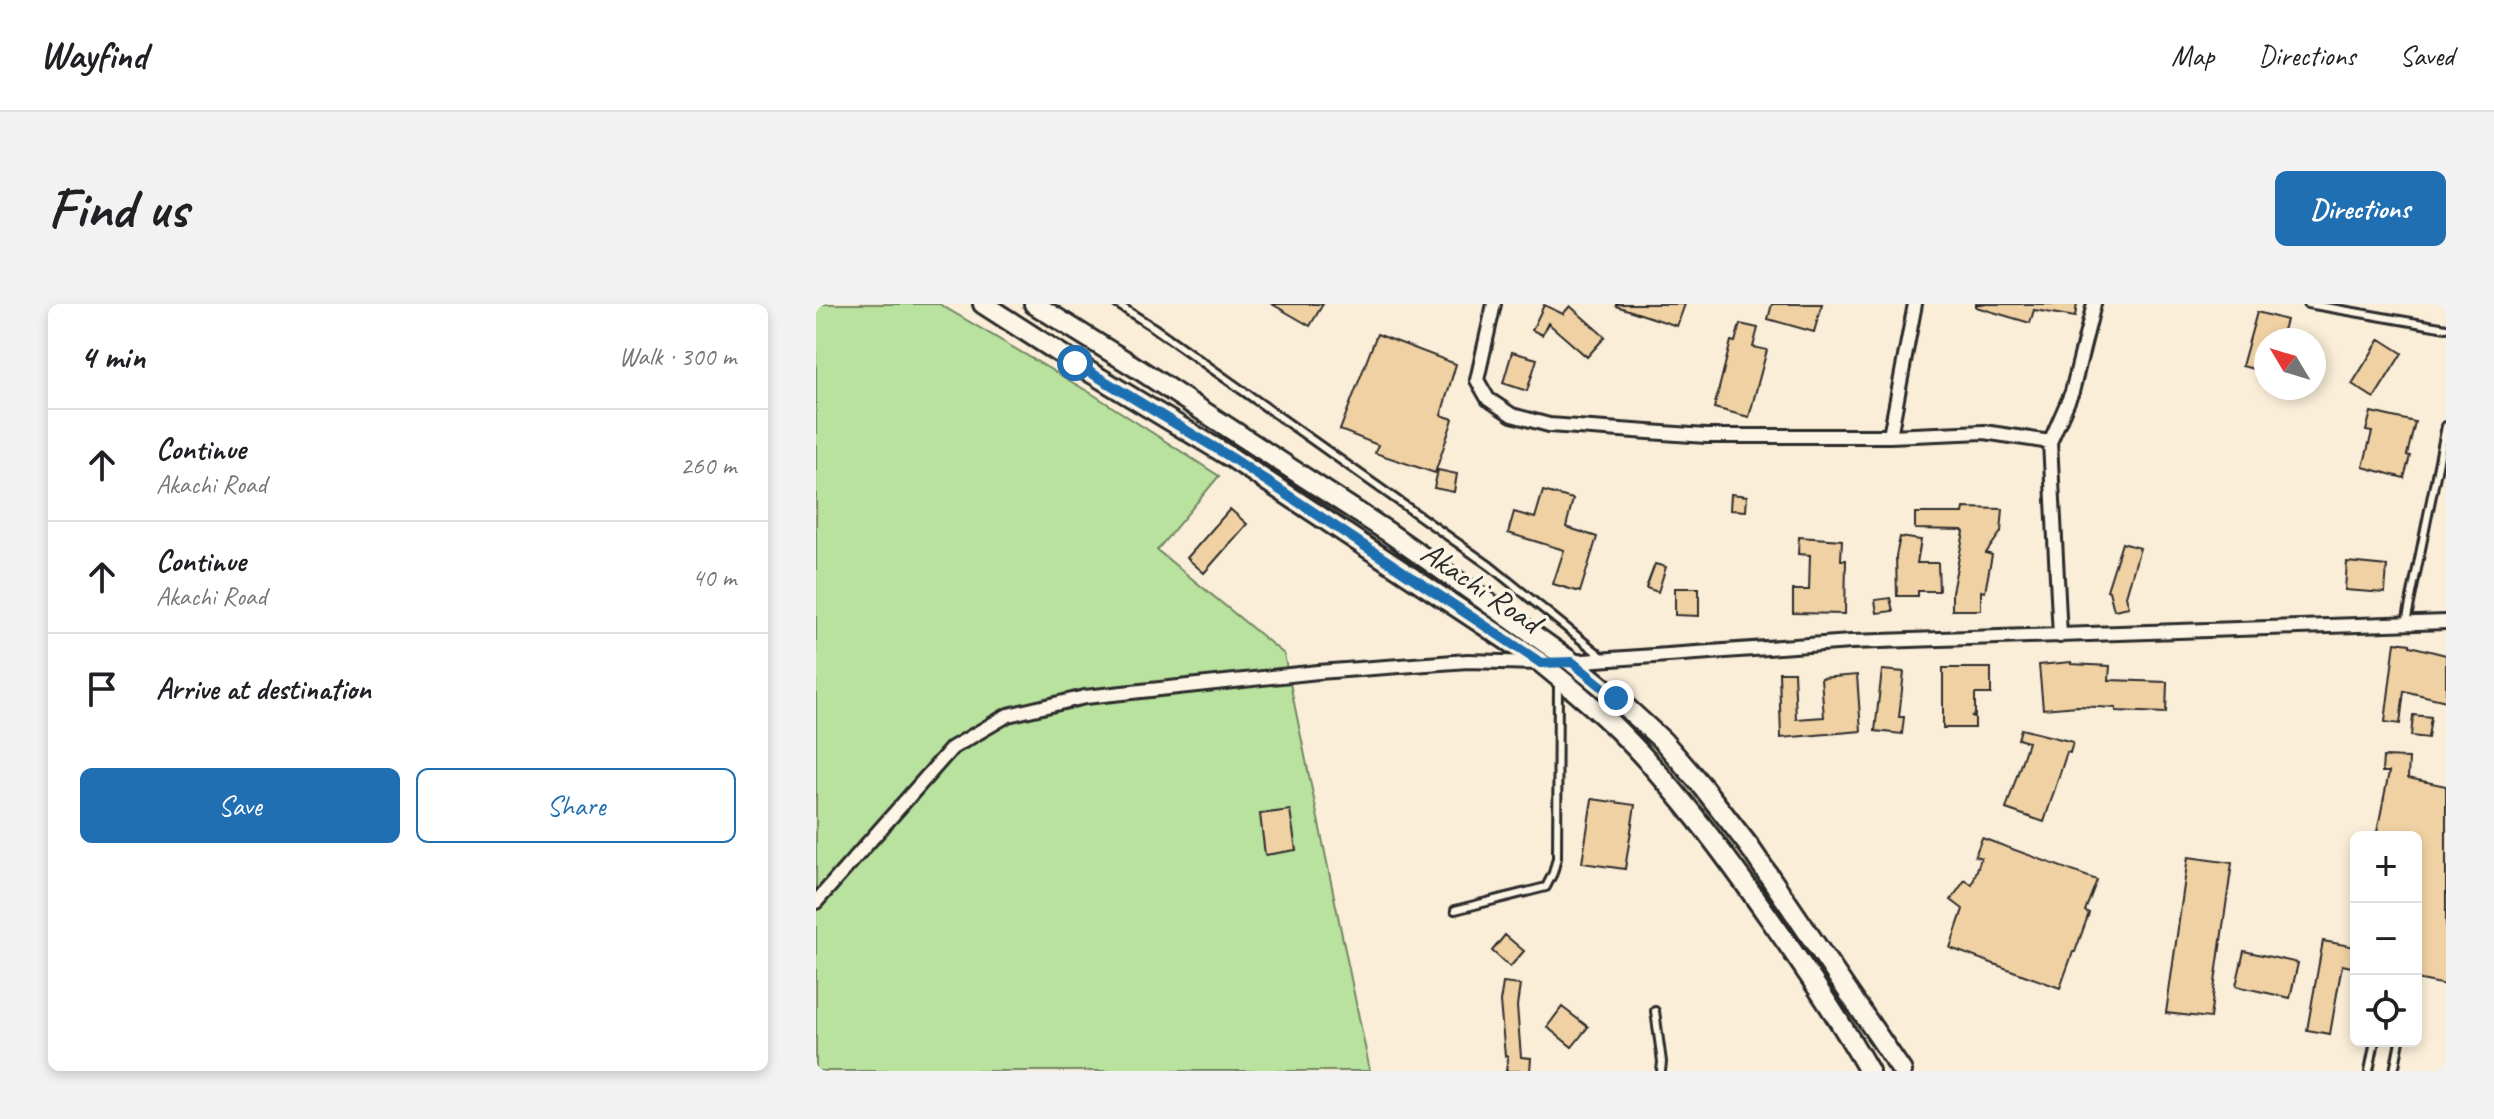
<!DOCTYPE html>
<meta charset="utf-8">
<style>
body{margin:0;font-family:Caveat,sans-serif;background:#f2f2f2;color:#202124}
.controls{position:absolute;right:24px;bottom:24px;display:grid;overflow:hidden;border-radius:12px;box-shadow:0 4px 12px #0003}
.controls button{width:72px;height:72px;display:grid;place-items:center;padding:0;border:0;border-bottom:2px solid #e0e0e0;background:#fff;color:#202124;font:40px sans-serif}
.compass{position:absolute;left:1438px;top:24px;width:72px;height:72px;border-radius:50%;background:#fff;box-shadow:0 4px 12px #0003;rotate:308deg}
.stop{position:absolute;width:24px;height:24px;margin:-18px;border:6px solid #1f6fb2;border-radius:50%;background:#fff}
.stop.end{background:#1f6fb2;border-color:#fff;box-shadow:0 2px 8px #0008}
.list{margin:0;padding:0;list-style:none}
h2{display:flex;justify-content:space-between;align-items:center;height:104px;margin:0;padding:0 32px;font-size:34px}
h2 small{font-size:26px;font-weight:400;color:#757577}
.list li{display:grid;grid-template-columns:52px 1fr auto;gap:24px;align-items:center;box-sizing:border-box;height:112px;padding:0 32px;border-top:2px solid #e0e0e0}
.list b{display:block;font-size:30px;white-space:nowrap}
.list p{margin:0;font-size:26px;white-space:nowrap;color:#757577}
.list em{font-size:26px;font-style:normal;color:#757577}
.actions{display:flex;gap:16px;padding:24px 32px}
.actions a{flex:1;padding:18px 0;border:2px solid #1f6fb2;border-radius:12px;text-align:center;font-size:28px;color:#1f6fb2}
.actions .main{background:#1f6fb2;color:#fff}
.icon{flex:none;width:44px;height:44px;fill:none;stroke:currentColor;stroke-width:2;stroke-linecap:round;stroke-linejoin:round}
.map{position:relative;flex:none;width:1630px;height:767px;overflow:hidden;border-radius:12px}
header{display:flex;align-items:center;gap:48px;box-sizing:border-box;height:112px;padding:0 40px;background:#fff;border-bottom:2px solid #e0e0e0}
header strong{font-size:38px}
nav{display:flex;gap:44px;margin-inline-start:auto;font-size:28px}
.intro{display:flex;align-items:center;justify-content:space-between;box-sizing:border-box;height:192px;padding:0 48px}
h1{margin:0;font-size:56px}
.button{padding:20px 36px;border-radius:12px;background:#1f6fb2;color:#fff;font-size:28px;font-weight:700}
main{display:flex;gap:48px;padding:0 48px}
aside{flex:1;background:#fff;border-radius:12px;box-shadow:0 4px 12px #0003}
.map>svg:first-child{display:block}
</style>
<header>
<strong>Wayfind</strong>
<nav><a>Map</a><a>Directions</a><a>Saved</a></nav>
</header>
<div class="intro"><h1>Find us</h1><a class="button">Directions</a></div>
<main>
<aside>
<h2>4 min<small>Walk · 300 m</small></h2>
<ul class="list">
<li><svg class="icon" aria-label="ahead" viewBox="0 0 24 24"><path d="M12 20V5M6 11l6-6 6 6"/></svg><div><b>Continue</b><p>Akachi Road</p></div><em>260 m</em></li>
<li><svg class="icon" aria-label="ahead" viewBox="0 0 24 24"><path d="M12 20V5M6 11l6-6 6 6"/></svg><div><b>Continue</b><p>Akachi Road</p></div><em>40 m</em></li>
<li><svg class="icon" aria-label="arrive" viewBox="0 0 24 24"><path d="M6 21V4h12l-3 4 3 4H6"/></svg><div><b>Arrive at destination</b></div></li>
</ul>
<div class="actions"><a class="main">Save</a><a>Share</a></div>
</aside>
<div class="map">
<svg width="1630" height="767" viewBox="0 0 1630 767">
<rect width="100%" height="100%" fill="#faeed8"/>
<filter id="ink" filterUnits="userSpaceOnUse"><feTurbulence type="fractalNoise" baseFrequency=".0125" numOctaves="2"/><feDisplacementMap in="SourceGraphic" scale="16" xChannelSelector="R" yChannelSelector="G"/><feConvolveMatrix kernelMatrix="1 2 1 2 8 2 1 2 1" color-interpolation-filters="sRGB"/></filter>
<g filter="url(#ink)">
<path fill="#b8e29e" stroke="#728664" stroke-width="2" d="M0,0H123L278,91L403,172L341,246L468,350L554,767H0Z"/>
<path fill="#f0d1a3" stroke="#2b2b2b" stroke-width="2" d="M456,0H507L494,22Z
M800,0H869L861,22L800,2Z
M956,0H1006L998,28L952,15Z
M1160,0H1261L1259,13L1218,6L1214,19L1160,3Z
M728,1L747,10L754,2L789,33L771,53L732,19L726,31L716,26Z
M1441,8L1470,16L1464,36H1450V68L1426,62Z
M924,20L942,24L937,43L951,46L933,113L898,104L915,37L919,38Z
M561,30L640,60L625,111L637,115L619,169L559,149L562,141L524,126Z
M1564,35L1586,49L1558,94L1536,80Z
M696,48L721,55L711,87L687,79Z
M1555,108L1599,118L1591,151L1594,152L1588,174L1547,163L1556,128L1550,127Z
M622,166L641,170L638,188L618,184Z
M727,187L757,195L750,223L781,233L764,288L737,280L748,246L692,229L698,208L719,214Z
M915,190L931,192L930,207L914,206Z
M1148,204L1187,205L1185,228L1170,249L1176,251L1169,288L1165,287V306H1136V288L1148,228L1146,226L1099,225V209H1147Z
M414,205L431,220L388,269L371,254Z
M983,233L1026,236L1025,256H1030L1029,310L977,309V286H993L994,251L982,250Z
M1084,233L1105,236L1101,259H1122L1123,287H1102V292H1081L1080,252Z
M1306,239L1324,244L1310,292L1313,303L1298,306L1293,287L1291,286Z
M1531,258L1571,262L1569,289L1529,286Z
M839,260L850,263L842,288L830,284Z
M859,284H883V312L859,311Z
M1074,294L1077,307L1061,309L1059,296Z
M1579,338L1594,340V342L1630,351V397L1588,387L1584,420L1569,418Z
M1255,358V360L1294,362L1293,376L1351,378L1350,409L1300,407V404L1262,402L1227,405L1223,361Z
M1127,364H1175V390H1159V411L1155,412L1159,413V424H1127Z
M1066,366L1088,368L1083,413H1088L1086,430L1059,427Z
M963,368H978L980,415L1008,413L1005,374L1041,371L1045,427L965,434Z
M1597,411L1615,413L1612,434L1595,432Z
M1205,425L1257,438L1254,449L1251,448L1228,518L1190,505L1212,438L1202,435Z
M1567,453L1593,454L1592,474L1630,482V681L1600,675V533H1560L1573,468H1566Z
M776,495L819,501L809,565L766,559Z
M474,506L480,546L449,551L444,510Z
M1166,534L1281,576L1269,607L1273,609L1259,648H1257L1244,684L1134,644L1147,605L1135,596L1149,576L1156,581L1165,554L1159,552Z
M1372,553L1416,559L1394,714L1350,709Z
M689,631L708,647L694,663L676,647Z
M1507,637L1540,643V664L1526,661L1514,730L1491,726Z
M1428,647L1482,659L1474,694L1420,682Z
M687,679L704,681L701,702L705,753L715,754L714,767H690L692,752H689L684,698Z
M746,703L772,723L756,743L731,723Z"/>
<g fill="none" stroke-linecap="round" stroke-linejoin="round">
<defs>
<path id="lane" d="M301,0L337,23L674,262L789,355
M1492,0L1630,24
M1590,319L1630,122
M639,606L730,583L737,569L741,554L742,376
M839,707L846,758L845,767
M1553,767L1559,737
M1578,767L1584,737"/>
<path id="street" d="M678,0L661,76L672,95L696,111L733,121L890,132H1074L1168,128L1234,138
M1074,132L1099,0
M1244,332L1234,138L1256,88L1278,0
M753,358L1035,338L1630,318
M0,598L136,444L192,411L269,393L502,368L652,357L722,359"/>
<path id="secondary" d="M167,0L259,59L416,154L725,359C752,381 779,403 803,427C861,485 910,552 956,618C990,666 1024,716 1053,767
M218,0L324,66L572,228L756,358L800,394L847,437L886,482L932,541L1086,767"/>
</defs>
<use href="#lane" stroke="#2b2b2b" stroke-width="12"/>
<use href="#street" stroke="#2b2b2b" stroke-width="18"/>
<use href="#secondary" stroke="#2b2b2b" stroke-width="24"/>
<use href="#lane" stroke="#fcf5e5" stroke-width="6"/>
<use href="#street" stroke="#fcf5e5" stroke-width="12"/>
<use href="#secondary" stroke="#fcf5e5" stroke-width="18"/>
</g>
</g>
<g fill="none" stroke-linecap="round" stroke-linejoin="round" filter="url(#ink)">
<path stroke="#1f6fb2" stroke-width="10" d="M259,59L416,154L725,359L756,358L800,394"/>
</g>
<g text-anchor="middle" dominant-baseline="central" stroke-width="7" stroke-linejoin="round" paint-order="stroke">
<g font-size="32" fill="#2b2b2b" stroke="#fcf5e5">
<text transform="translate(665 283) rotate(34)">Akachi Road</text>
</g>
</g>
</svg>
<div class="controls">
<button>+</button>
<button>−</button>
<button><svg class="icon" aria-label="locate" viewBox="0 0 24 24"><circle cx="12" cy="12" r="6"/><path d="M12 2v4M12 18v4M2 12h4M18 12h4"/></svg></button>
</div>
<svg class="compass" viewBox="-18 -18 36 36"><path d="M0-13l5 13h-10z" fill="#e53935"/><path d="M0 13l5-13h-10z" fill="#757577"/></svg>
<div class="stop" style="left:259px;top:59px"></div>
<div class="stop end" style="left:800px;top:394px"></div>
</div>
</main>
